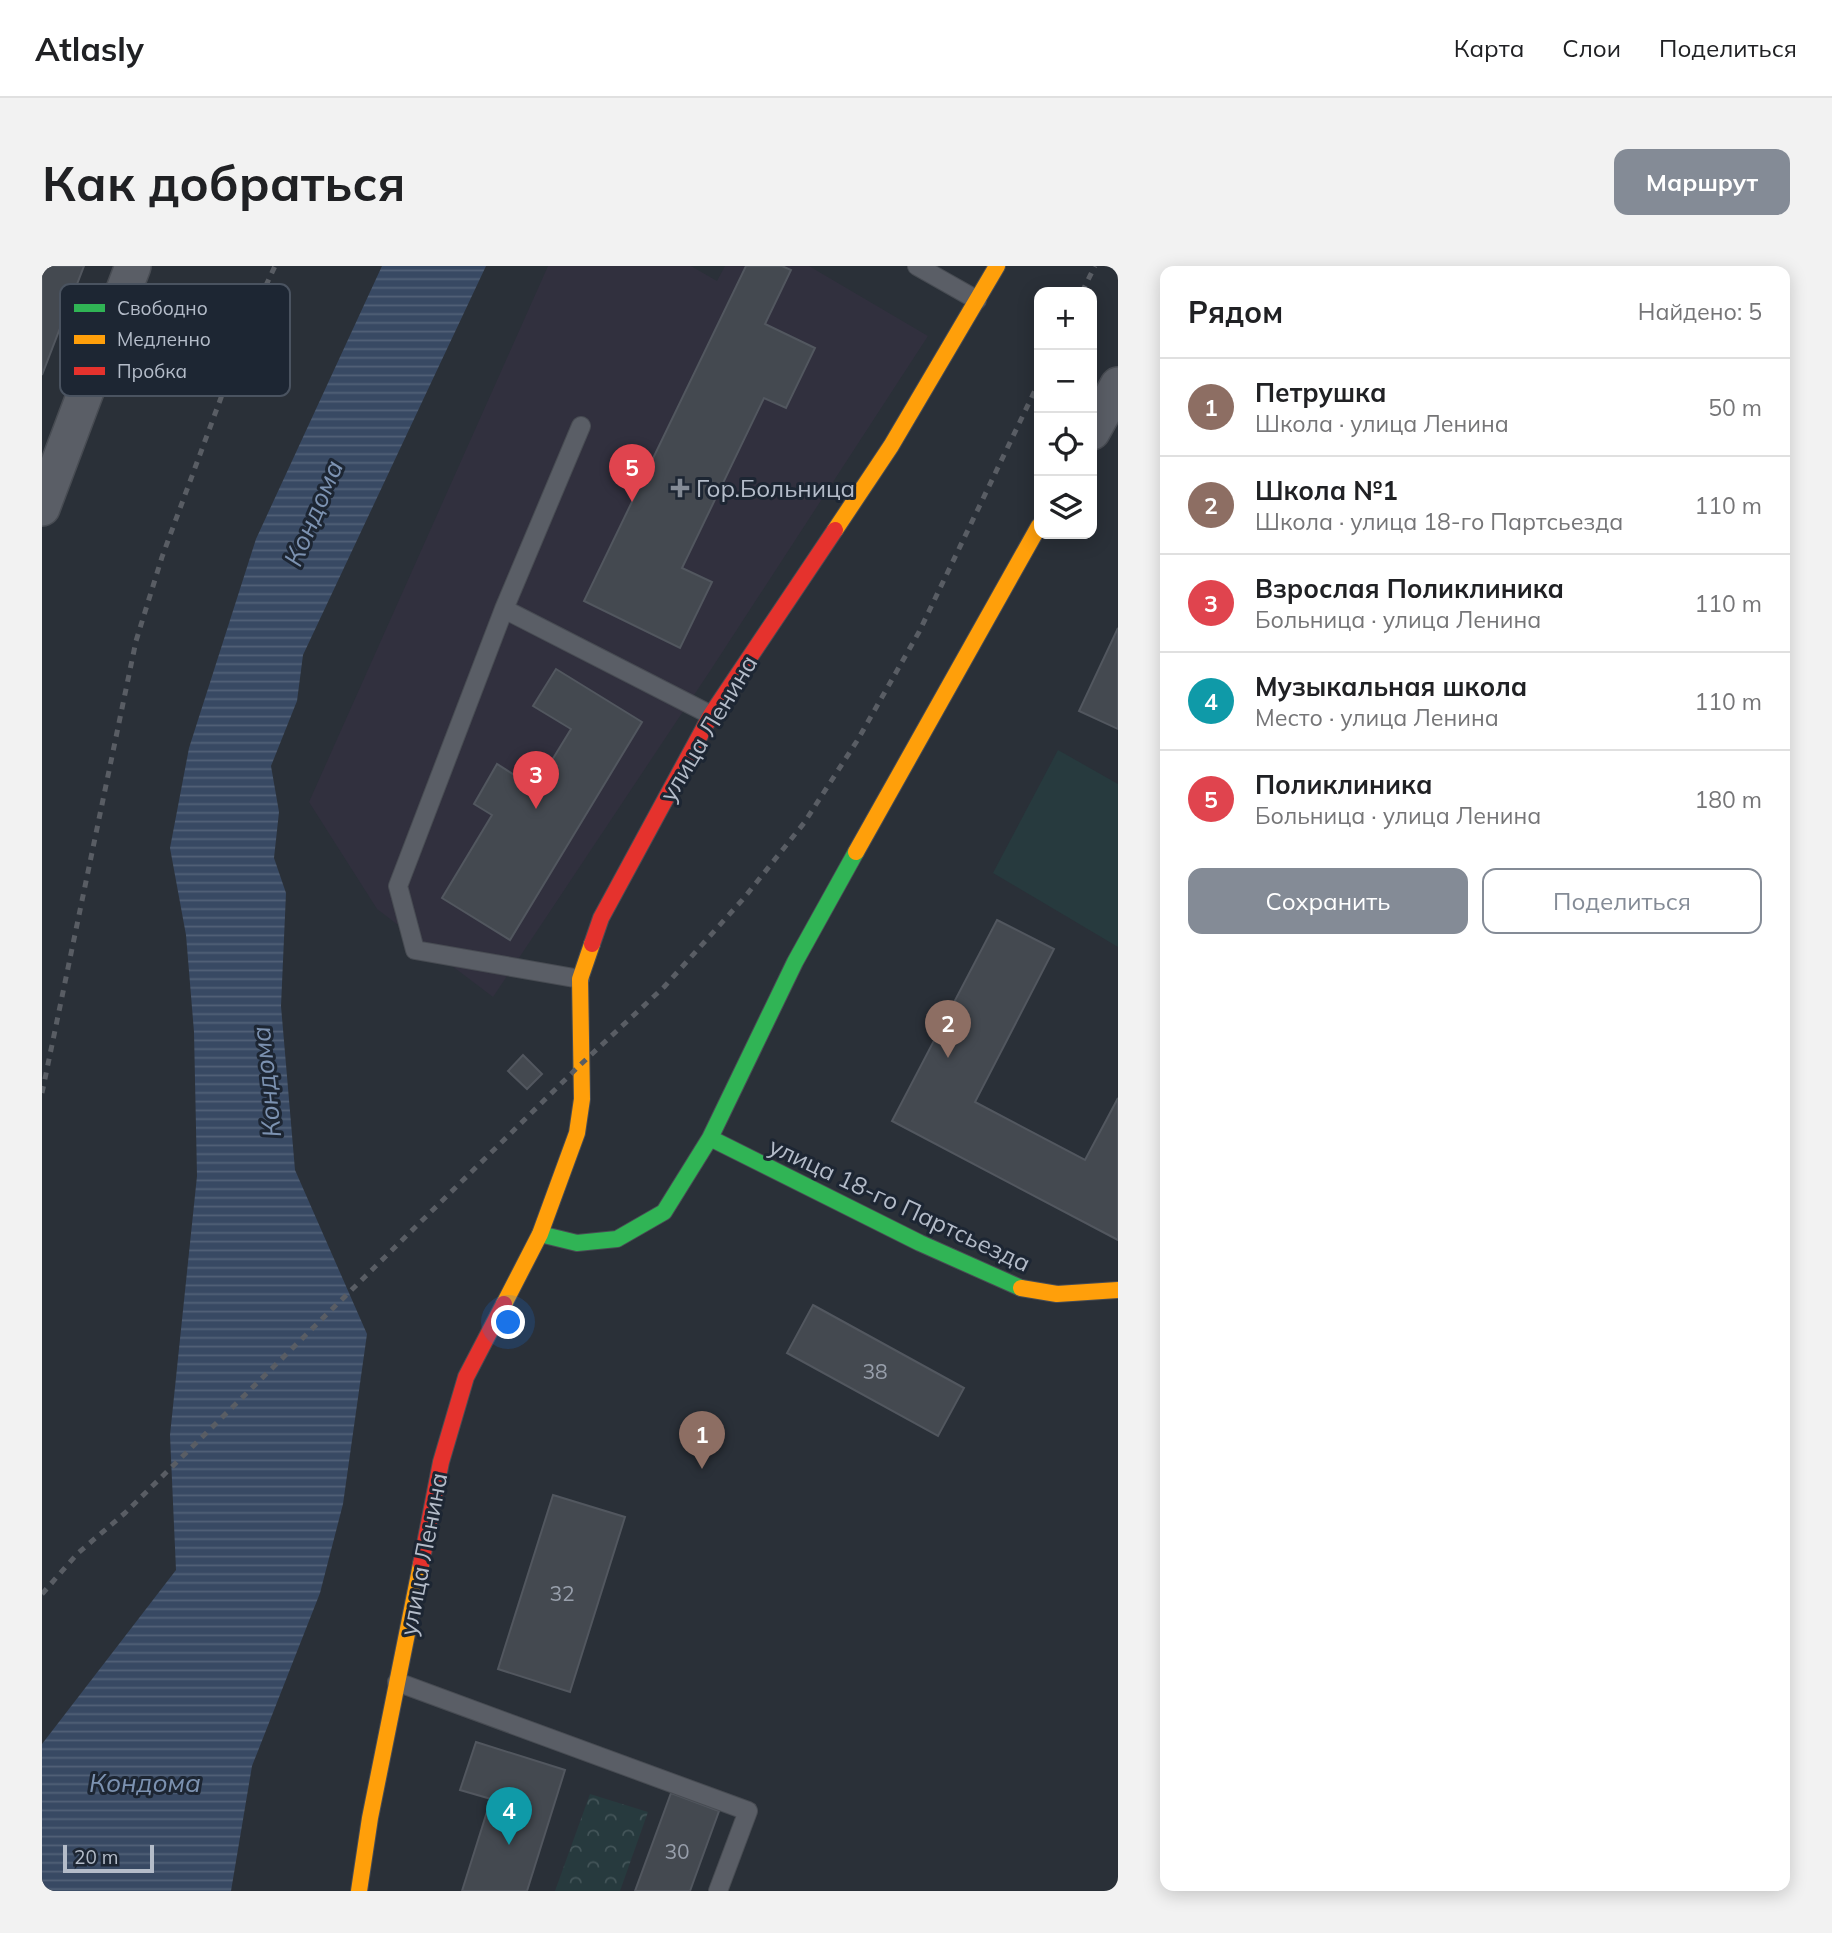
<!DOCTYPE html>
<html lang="ru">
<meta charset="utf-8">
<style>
body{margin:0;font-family:Mulish,sans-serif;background:#f2f2f2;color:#202124}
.controls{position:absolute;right:21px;top:21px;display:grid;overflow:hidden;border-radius:14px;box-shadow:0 4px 18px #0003}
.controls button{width:63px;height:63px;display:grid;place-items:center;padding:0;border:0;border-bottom:2px solid #e0e0e0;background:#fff;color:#202124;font:35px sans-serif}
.scale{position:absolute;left:21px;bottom:18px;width:91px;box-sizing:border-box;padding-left:7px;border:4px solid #b4bcc9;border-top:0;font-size:19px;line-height:24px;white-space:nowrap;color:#b4bcc9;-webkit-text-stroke:5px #1d2633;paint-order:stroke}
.you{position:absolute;left:467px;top:1057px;width:24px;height:24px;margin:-18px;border:5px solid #fff;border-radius:50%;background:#1a73e8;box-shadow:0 0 0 10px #1a73e833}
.badge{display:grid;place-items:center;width:46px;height:46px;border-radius:50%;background:#848b96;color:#fff;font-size:23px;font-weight:700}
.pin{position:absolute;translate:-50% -58px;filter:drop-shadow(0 2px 4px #0008)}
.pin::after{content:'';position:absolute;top:37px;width:24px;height:21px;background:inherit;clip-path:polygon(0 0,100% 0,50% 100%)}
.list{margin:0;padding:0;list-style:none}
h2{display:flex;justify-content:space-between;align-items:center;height:91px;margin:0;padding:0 28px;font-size:30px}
h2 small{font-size:23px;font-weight:400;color:#757577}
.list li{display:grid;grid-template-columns:46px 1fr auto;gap:21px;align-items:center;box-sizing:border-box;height:98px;padding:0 28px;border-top:2px solid #e0e0e0}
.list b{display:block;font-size:26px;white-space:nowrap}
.list p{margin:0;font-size:23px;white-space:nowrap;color:#757577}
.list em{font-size:23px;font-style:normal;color:#757577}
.actions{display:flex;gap:14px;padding:21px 28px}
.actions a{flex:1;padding:16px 0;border:2px solid #848b96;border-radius:14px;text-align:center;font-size:24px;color:#848b96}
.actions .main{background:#848b96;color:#fff}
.icon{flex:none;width:38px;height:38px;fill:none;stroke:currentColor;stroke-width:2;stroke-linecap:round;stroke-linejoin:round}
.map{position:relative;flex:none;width:1076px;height:1625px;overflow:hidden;border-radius:14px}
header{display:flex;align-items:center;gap:42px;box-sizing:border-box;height:98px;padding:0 35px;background:#fff;border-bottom:2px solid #e0e0e0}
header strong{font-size:33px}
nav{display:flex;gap:38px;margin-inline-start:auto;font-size:24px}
.intro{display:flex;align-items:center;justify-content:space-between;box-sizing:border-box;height:168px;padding:0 42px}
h1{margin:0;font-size:49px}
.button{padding:18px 32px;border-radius:14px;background:#848b96;color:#fff;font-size:24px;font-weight:700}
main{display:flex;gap:42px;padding:0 42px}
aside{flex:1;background:#fff;border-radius:14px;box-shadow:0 4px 18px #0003}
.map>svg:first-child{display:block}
</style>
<header>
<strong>Atlasly</strong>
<nav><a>Карта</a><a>Слои</a><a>Поделиться</a></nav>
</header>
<div class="intro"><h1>Как добраться</h1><a class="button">Маршрут</a></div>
<main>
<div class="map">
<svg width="1076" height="1625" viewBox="0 0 1076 1625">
<defs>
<pattern id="forest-crowns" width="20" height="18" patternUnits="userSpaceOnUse" patternTransform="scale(1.75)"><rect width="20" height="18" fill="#273a3e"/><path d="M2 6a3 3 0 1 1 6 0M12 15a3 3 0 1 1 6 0" fill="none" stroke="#445559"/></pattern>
<pattern id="water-rules" width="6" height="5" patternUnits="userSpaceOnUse" patternTransform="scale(1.75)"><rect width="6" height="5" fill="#384963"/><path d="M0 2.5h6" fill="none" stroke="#526178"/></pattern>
</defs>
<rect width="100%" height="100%" fill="#2a3038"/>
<path fill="#31303e" d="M506,0H649L675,15L683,0H767L886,70L670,402L451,731L335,643L267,536Z"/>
<path fill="#273a3e" d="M1016,484L1076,518V681L951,607Z"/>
<path fill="url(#forest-crowns)" d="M548,1528L606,1546L578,1625H513Z"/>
<path fill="url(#water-rules)" d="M340,0H444L261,389L255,435L229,500L237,546L232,592L244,627L239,740L253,904L325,1068L301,1238L278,1327L210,1500L189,1625H0V1478L134,1304L128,1169L155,910L152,766L144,669L128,582L147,482L214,273Z"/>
<path fill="#444950" stroke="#52575f" stroke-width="2" d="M0,0H42L0,109Z
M704,0H740L749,4L723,58L773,82L744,142L722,132L640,302L670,316L638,382L542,335Z
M1076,362V463L1037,445Z
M514,403L600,456L468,674L400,632L450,549L432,538L455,498L493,522L529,463L491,440Z
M955,654L1012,683L933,836L1043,894L1076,832V974L850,855Z
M481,789L500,808L485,823L466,805Z
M771,1039L922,1122L896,1170L745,1087Z
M511,1229L583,1251L528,1426L456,1403Z
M434,1476L523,1504L485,1625H420L449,1533L418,1524Z
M629,1527L677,1545L648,1625H593Z"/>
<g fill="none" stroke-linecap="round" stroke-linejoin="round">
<defs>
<path id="lane" d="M875,0L935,34
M462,343L539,160
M538,713L373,684L356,620L462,343L669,449
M355,1416L706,1545L676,1625"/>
<path id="street" d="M1050,166L1076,119
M0,242L91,0"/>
<path id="fast" d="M668,872L878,977L979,1022
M498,968L535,977L575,973L622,946L668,872L753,696L814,586"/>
<path id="slow" d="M793,264L849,180L955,0
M814,586L997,260
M979,1022L1015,1028L1076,1024
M462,1038L498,968L535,867L540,833L538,713L550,678
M317,1625L328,1552L379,1298"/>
<path id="jam" d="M550,678L559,652L669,449L793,264
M379,1298L399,1196L424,1111L462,1038"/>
</defs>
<use href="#lane" stroke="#484c53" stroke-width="20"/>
<use href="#street" stroke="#484c53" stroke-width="38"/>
<use href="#fast" stroke="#484c53" stroke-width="18"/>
<use href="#slow" stroke="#484c53" stroke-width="18"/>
<use href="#jam" stroke="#484c53" stroke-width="18"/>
<use href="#lane" stroke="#5a5e66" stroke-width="18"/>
<use href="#street" stroke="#5a5e66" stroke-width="35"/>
<use href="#fast" stroke="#30b455" stroke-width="16"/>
<use href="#slow" stroke="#ff9f0a" stroke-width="16"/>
<use href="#jam" stroke="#e5322d" stroke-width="16"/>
<path stroke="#595d64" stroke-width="5" stroke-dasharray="7 7" stroke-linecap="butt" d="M1040,26L1053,0
M0,827L94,375L120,291L207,56L233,0
M0,1328L36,1287L83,1247L537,800L622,721L702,632L762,557L815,475L877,366L997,116"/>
</g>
<path fill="#848b96" stroke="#1d2633" stroke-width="2.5" d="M634.5 211.5h7v7h7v7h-7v7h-7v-7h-7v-7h7z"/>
<g text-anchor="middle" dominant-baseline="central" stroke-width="6" stroke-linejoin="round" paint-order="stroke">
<g font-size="21" fill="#989fab">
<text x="833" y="1105">38</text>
<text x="520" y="1327">32</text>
<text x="635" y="1585">30</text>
</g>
<g font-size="24" fill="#b4bcc9" stroke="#1d2633" text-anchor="start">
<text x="654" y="222">Гор.Больница</text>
</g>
<g font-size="24" fill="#b4bcc9" stroke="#1d2633">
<text transform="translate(666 462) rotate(-59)">улица Ленина</text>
<text transform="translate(858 938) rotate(25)">улица 18-го Партсьезда</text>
<text transform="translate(381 1288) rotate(-79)">улица Ленина</text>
</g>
<g font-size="26" font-style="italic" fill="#7c92b1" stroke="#1d2633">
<text transform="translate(271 247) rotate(-67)">Кондома</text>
<text transform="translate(224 816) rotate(-96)">Кондома</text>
<text x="103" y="1516">Кондома</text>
</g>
</g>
<rect x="18" y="18" width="230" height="112" rx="10" fill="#1d2633" stroke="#4a5360" stroke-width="2"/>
<rect x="32" y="38" width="31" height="8" fill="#30b455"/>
<rect x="32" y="69" width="31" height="9" fill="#ff9f0a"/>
<rect x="32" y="101" width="31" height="8" fill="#e5322d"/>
<g font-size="19" fill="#b4bcc9">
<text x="75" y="49">Свободно</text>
<text x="75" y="80">Медленно</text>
<text x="75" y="112">Пробка</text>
</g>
</svg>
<div class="controls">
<button>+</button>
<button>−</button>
<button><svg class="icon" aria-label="locate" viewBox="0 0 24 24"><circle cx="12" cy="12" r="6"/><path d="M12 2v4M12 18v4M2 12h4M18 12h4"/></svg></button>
<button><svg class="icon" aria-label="layers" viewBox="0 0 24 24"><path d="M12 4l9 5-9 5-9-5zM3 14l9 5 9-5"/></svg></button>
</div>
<div class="scale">20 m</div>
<div class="you"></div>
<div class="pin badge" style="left:660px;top:1203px;background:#8d6e63">1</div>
<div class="pin badge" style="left:906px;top:792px;background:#8d6e63">2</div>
<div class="pin badge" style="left:494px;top:543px;background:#e0444e">3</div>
<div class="pin badge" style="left:467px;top:1579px;background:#0f9aa8">4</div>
<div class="pin badge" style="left:590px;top:236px;background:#e0444e">5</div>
</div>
<aside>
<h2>Рядом<small>Найдено: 5</small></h2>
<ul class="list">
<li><span class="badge" style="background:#8d6e63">1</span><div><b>Петрушка</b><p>Школа · улица Ленина</p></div><em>50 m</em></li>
<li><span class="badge" style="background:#8d6e63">2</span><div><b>Школа №1</b><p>Школа · улица 18-го Партсьезда</p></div><em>110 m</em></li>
<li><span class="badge" style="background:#e0444e">3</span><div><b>Взрослая Поликлиника</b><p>Больница · улица Ленина</p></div><em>110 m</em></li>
<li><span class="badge" style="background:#0f9aa8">4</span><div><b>Музыкальная школа</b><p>Место · улица Ленина</p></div><em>110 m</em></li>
<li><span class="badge" style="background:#e0444e">5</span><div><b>Поликлиника</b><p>Больница · улица Ленина</p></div><em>180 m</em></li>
</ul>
<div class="actions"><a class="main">Сохранить</a><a>Поделиться</a></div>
</aside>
</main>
